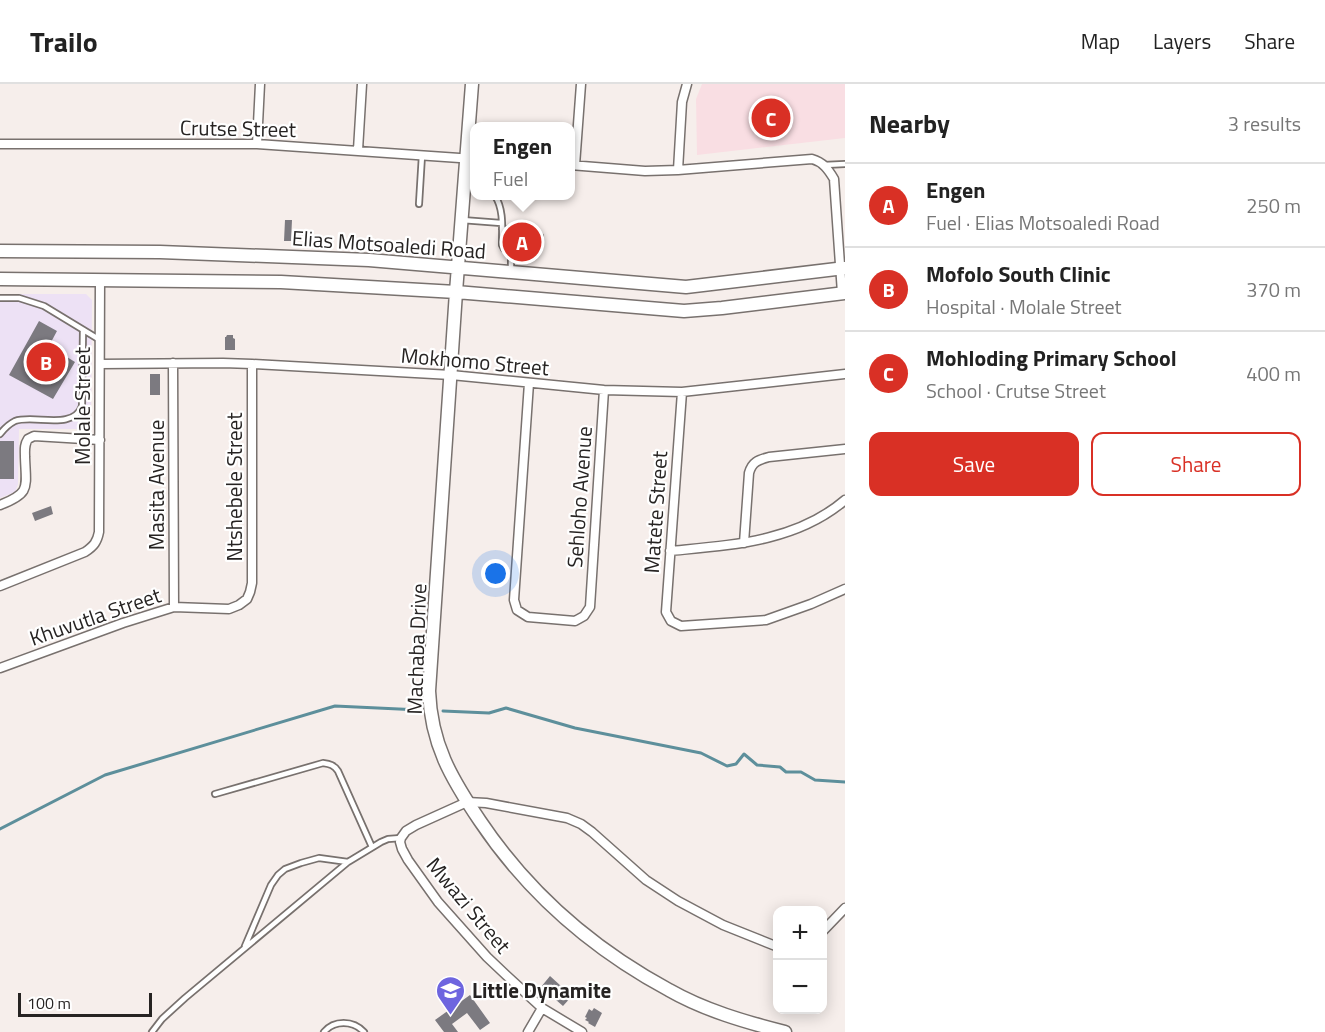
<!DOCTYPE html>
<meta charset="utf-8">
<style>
body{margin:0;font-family:"Titillium Web",sans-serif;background:#f2f2f2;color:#222}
.controls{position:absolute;right:18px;bottom:18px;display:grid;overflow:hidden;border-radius:12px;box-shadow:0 3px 15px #0003}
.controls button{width:54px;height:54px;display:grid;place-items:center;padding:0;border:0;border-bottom:2px solid #e0e0e0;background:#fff;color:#222;font:30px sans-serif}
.scale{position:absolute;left:18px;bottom:15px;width:134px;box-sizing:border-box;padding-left:6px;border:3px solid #262322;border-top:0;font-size:16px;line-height:21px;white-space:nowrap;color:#262322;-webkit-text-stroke:4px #fff;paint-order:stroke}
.you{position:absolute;left:496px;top:490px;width:21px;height:21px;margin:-15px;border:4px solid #fff;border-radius:50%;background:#1a73e8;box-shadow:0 0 0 9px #1a73e833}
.badge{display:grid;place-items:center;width:39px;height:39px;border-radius:50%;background:#d93025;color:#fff;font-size:20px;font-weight:700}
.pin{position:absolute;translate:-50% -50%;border:3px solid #fff;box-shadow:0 2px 6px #0006}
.popup{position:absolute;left:470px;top:38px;width:105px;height:78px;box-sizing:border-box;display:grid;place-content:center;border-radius:12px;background:#fff;filter:drop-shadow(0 2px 4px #0005);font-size:20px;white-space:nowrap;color:#767676}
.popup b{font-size:22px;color:#222}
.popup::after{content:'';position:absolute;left:50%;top:100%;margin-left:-12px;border:12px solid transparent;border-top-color:#fff}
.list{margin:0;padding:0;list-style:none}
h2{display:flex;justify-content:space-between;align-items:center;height:78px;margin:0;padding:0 24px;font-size:26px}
h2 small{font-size:20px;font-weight:400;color:#767676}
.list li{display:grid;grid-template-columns:39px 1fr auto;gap:18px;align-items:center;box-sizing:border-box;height:84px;padding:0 24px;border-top:2px solid #e0e0e0}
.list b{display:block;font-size:22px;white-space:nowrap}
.list p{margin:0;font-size:20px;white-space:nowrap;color:#767676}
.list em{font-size:20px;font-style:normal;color:#767676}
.actions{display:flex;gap:12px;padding:18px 24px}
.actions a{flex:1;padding:14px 0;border:2px solid #d93025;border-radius:12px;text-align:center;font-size:21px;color:#d93025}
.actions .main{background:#d93025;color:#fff}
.map{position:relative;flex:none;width:845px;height:948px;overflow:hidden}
header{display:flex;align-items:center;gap:36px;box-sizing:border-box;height:84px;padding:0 30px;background:#fff;border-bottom:2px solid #e0e0e0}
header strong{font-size:28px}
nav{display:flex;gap:33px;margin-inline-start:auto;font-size:21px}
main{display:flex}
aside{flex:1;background:#fff}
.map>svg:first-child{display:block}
</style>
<header>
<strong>Trailo</strong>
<nav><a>Map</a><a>Layers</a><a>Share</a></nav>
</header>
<main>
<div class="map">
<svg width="845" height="948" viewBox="0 0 845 948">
<rect width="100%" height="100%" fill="#f6eeeb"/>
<path fill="#f9dee3" d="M702,0H845V54L697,71L696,15Z"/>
<path fill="#ede1f5" d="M0,210H86L92,216L91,339L85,345H19L18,400L15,408L0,414Z"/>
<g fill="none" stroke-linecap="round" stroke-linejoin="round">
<path stroke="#5d8f9b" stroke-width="3" d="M443,627L489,629L506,624L575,644L701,669L727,682L736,680L744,670L757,681L780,683L786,688H801L815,696L845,698
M0,745L105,691L335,622L420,626"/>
</g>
<path fill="#7c7a80" d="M285,136H292L291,157H284Z
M508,153L535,155L534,163L522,164L507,161Z
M39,237L57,247L49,262L75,278L53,315L9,291Z
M227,251H233V254L235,255V266H225V253H226Z
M150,290H160V311H150Z
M0,357H14V395H0Z
M51,422L53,430L35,437L32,429Z
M550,892L572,912L563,922L541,903Z
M470,911L490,939L480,946L467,929L452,940L458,948H444L435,936Z
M594,924L602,929L595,943L588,939L589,938L585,936L587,934L585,933L589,925L592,927Z"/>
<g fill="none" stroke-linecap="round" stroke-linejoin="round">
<defs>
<path id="lane" d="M824,81L845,80
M495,112C504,125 502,145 502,161L504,165C513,168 530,171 538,166L540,152L537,149L502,145
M419,120L422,71
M462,136L501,139
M511,186V167
M0,214H19L44,222L100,256
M0,350C4,345 9,340 15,337C34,330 73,347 82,322L83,246
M215,710L323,679C330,680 334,681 338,687L372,763
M245,862L271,801L278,791L285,785L301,779L319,774L348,778
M152,948L162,935L185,914L348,778L381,758L388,755L401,754
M324,948C334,936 353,936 364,948"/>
<path id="street" d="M0,60H257L474,75
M257,60L260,0
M358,66L362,0
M570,81L645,87L678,86L812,75C823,78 828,85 834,95L842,209
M575,81L581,0
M678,86L682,18L687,0
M173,279L174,523
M100,280L223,279L252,280L451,291L604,306L682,308L845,290
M529,299L514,516L517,526L528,533L575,537L584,532L590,523L604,306
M682,308L666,528L671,537L681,542L766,536L811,520L845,505
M0,421C31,409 26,404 25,373C25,366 24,361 28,355L34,352L100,356
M744,459L749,389C752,378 758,376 769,373L845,365
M670,467C731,461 796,458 845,416
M0,502L85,468C94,462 97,458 99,448L100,195
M0,584L123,539L174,523L229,525L239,521L247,515L250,508L252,499V280
M822,848L845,824
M528,948L542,924
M582,948L542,924L506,891L487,873L438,818L408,776L402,765L400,758L401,754L406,747L416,741L467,718L486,719L567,734L581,740L592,748L646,796L678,817L723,841L778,863"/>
<path id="secondary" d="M472,0L456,208L429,607C431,660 451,694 480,737C529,810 591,864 669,906C704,926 745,938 785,948
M0,167L160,168L369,176L686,203L845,184
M0,195L281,198L456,208L684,227L722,224L845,209"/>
</defs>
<use href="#lane" stroke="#78716e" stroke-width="8"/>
<use href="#street" stroke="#78716e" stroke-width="11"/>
<use href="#secondary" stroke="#78716e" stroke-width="15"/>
<use href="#lane" stroke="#fff" stroke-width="4.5"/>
<use href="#street" stroke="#fff" stroke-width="8"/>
<use href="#secondary" stroke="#fff" stroke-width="12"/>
</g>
<defs>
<symbol id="school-pin" viewBox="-11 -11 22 30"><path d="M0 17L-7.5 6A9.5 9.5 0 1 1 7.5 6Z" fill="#6e65df" stroke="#fff"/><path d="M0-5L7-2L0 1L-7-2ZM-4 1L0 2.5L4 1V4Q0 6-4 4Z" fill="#fff"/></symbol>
</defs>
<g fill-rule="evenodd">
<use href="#school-pin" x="434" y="890" width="33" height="45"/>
</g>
<g text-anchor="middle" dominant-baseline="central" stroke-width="4.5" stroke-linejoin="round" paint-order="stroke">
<g font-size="21" fill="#262322" stroke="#fff">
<text transform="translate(238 44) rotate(1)">Crutse Street</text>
<text transform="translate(389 160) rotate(4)">Elias Motsoaledi Road</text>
<text transform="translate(475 277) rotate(5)">Mokhomo Street</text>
<text transform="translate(82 322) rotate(-90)">Molale Street</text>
<text transform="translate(156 401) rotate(-90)">Masita Avenue</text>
<text transform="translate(234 403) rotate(-90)">Ntshebele Street</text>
<text transform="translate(579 413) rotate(-86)">Sehloho Avenue</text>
<text transform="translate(655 428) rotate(-86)">Matete Street</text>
<text transform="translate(95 532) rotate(-19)">Khuvutla Street</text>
<text transform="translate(416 565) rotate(-88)">Machaba Drive</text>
<text transform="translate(469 821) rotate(50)">Mwazi Street</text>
</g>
<g font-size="21" font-weight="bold" fill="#262322" stroke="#fff" text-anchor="start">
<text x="472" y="906">Little Dynamite</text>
</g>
</g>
</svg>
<div class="controls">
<button>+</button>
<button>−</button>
</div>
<div class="scale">100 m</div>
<div class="you"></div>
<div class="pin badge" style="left:522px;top:158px">A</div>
<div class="popup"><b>Engen</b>Fuel</div>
<div class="pin badge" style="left:46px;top:278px">B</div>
<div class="pin badge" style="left:771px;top:34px">C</div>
</div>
<aside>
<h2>Nearby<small>3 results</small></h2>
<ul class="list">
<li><span class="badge">A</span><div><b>Engen</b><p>Fuel · Elias Motsoaledi Road</p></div><em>250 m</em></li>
<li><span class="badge">B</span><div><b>Mofolo South Clinic</b><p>Hospital · Molale Street</p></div><em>370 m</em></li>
<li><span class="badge">C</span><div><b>Mohloding Primary School</b><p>School · Crutse Street</p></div><em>400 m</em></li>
</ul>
<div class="actions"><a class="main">Save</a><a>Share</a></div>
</aside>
</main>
